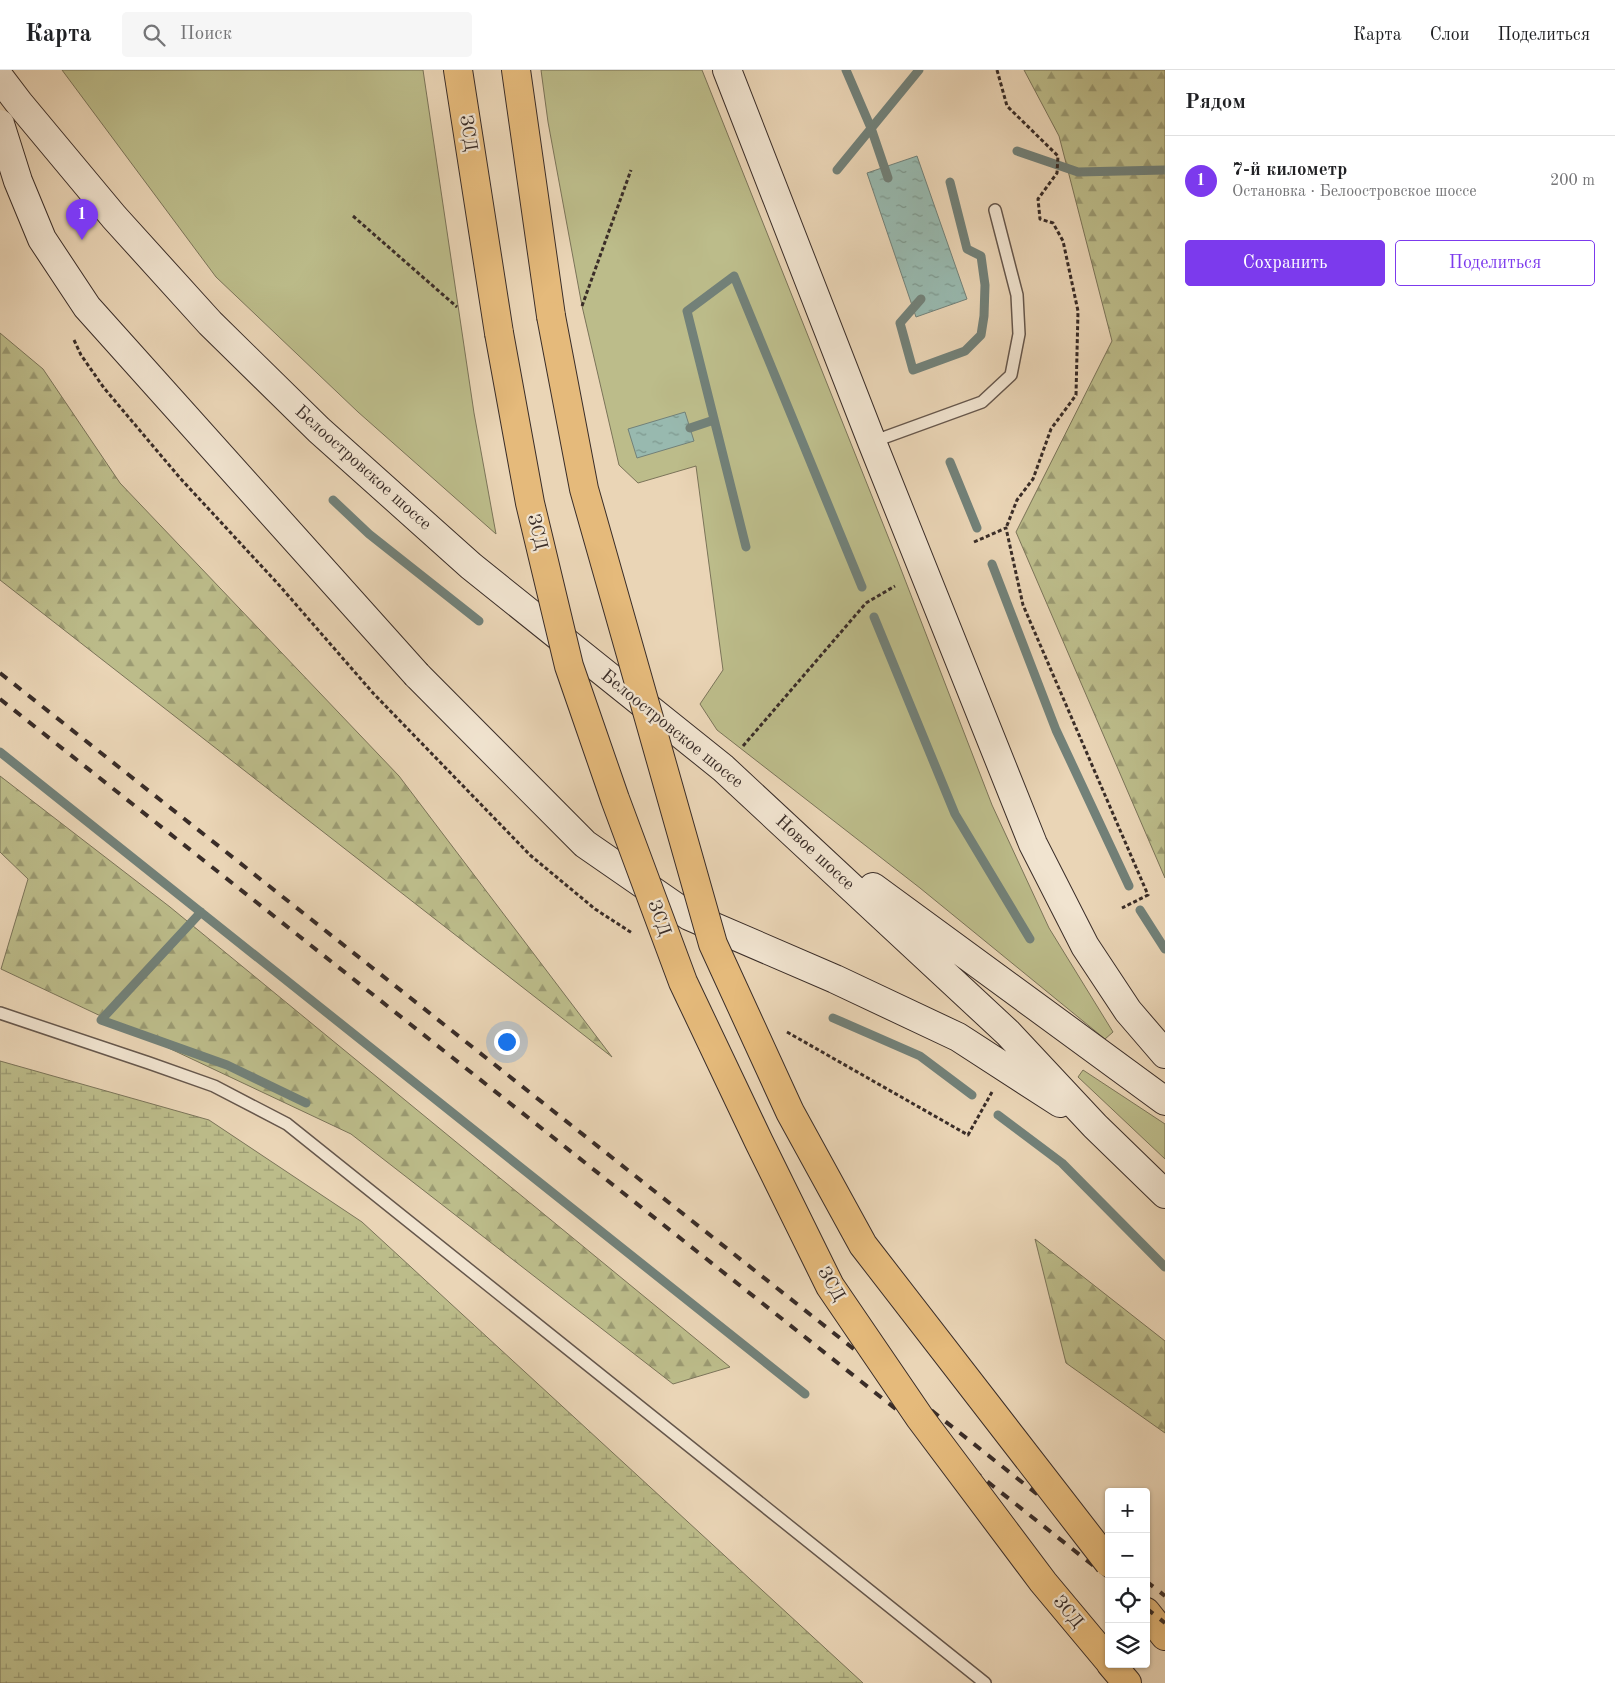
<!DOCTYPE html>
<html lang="ru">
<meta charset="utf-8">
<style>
body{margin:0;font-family:"Old Standard TT",serif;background:#f6f6f6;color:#202124}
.controls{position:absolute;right:15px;bottom:15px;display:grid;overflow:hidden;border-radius:5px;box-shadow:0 1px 4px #0004}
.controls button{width:45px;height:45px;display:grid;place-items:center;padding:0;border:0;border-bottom:1px solid #e0e0e0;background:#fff;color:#202124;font:25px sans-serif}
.you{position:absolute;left:506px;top:971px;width:18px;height:18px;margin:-12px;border:4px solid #fff;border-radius:50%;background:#1a73e8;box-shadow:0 0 0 8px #1a73e833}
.badge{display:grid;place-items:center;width:32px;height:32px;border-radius:50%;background:#7c3aed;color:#fff;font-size:16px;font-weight:700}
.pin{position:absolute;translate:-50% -41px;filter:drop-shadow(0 1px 2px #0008)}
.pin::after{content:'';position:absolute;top:26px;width:18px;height:15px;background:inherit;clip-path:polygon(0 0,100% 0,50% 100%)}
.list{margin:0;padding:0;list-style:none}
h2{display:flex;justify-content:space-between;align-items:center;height:65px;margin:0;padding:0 20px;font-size:21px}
h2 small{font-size:16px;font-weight:400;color:#757577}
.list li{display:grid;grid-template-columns:32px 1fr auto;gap:15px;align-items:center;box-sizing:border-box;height:90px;padding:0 20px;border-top:1px solid #e0e0e0}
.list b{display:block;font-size:19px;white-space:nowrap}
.list p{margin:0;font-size:16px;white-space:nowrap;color:#757577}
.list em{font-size:16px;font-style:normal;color:#757577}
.actions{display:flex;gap:10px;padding:15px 20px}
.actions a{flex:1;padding:11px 0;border:1px solid #7c3aed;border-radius:5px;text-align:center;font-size:18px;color:#7c3aed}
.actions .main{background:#7c3aed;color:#fff}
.icon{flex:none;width:28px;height:28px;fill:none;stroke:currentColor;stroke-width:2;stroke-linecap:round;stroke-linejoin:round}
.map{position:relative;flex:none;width:1165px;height:1613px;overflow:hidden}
header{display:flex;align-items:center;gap:30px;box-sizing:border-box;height:70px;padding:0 25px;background:#fff;border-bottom:1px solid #e0e0e0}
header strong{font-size:24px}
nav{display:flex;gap:28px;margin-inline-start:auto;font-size:18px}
.search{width:350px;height:45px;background:#f6f6f6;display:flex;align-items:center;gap:12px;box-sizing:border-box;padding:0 18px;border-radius:5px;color:#757577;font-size:19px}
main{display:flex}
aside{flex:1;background:#fff}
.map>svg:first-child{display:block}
</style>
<header>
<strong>Карта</strong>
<div class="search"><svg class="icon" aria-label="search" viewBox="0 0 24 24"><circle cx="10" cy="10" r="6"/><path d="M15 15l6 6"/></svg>Поиск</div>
<nav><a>Карта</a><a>Слои</a><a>Поделиться</a></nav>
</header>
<main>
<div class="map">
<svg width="1165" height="1613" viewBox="0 0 1165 1613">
<defs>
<pattern id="forest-firs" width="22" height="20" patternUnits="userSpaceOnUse" patternTransform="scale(1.25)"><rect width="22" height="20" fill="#bcbc8a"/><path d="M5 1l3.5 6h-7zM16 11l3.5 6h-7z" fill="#9a9971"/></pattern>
<pattern id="wetland-marsh" width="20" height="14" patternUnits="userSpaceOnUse" patternTransform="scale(1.25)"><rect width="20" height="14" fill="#bcbc8a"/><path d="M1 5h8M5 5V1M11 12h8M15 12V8" fill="none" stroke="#9a9971"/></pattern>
<pattern id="water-ripples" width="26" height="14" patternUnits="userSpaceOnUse" patternTransform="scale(1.25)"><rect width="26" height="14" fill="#98b9af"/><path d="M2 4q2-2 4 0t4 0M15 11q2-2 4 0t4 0" fill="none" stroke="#7d978e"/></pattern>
</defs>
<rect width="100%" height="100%" fill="#ead5b6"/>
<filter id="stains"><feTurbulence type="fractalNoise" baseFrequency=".004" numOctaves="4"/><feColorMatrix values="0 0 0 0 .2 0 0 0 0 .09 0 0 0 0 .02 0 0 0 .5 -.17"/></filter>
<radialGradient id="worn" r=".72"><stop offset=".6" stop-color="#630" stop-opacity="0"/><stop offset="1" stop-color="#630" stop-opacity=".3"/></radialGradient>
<path fill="#bcbc8a" stroke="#7b7459" d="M62,0H423L474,343L496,464L358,342L216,207Z
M541,0H702L897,489L992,735L1049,858L1113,962L1105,969L920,818L717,660L700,634L723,600L696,396L638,413L619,395L582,236L548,52Z
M1083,1000L1165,1054V1089L1078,1007Z"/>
<path fill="url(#forest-firs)" stroke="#7b7459" d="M1024,0H1165V808L1016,462L1112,271L1059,66Z
M0,263L43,299L120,413L399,706L612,987L0,510Z
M0,706L170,837L730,1297L673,1314L351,1064L1,899L28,809L0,782Z
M1035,1169L1165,1271V1363L1066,1293Z"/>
<path fill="url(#wetland-marsh)" stroke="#7b7459" d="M0,991L209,1050L362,1152L863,1613H0Z"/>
<path fill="url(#water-ripples)" stroke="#728179" d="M917,86L967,229L916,247L867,103Z
M685,342L694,371L637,388L628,359Z"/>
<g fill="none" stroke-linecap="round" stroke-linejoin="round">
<path stroke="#728179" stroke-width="9" d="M846,0L871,58L888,108
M1017,81L1078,102L1165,100
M837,100L919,0
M921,229L900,253L913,300L965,281L981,265L984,246L985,215L981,186L967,179L950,112
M690,358L714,350
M950,392L977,458
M333,430L369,464L479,551
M746,477L687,241L734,206L862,517
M992,494L1056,660L1129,816
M874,547L955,744L1030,869
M0,682L805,1324
M1140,840L1165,879
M201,842L101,950L227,995L306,1033
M833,948L920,986L972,1025
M998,1045L1062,1093L1165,1197"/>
<defs>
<path id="lane" d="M872,372L982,332L1011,305L1019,264L1017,225L995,140
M0,943L149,993L214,1016L287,1054L985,1613"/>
<path id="secondary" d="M727,0L872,372L1033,774L1085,876L1128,941L1165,984
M0,8L19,33L114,147L210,253L319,360L471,496L723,698L1008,963L1095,1056L1165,1124
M417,605L585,774L689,846L835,909L958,967L1060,1033
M873,817L1165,1031"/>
<path id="highway" d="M458,0L499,263
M516,0L551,246
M1146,1542L1165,1566
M1111,1594L1127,1613"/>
</defs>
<use href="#lane" stroke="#66574c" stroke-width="14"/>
<use href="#secondary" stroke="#3a2d28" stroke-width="30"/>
<use href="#highway" stroke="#3a2d28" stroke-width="30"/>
<path stroke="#3a2d28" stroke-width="3" stroke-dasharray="4 2.5" stroke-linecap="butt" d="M997,0L1007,36L1058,86L1057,103L1038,129L1040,149L1053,153L1063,171L1078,241L1076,325L1051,359L1033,409L1017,430L1006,458
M353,146L457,237
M582,236L631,100
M74,270L81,285L104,318L180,408L279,515L373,623L530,785L595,839L632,863
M974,472L1006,458L1023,535L1148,825L1122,838
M743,676L866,533L895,516
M787,962L968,1065L992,1022"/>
<use href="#lane" stroke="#f1e4d0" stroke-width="11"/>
<use href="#secondary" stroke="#f1e4d0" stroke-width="28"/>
<use href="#highway" stroke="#e5ba7b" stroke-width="28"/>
<path stroke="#3a2d28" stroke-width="4" stroke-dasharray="9 9" stroke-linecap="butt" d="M0,603L1109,1481
M0,629L1109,1508
M1146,1511L1165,1526
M1146,1538L1165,1553"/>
<defs>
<path id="secondary-bridge" d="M0,54L18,111L42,169L87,237L417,605"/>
<path id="highway-bridge" d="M551,246L584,419L713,874L790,1042L863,1175L1109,1493
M499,263L530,433L569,596L615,729L683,912L759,1072L830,1216L920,1348L1043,1512L1109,1591"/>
</defs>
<use href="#secondary-bridge" stroke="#3a2d28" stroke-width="30" stroke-linecap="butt"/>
<use href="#highway-bridge" stroke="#3a2d28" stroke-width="30" stroke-linecap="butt"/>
<use href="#secondary-bridge" stroke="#f1e4d0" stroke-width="28"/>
<use href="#highway-bridge" stroke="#e5ba7b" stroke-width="28"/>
</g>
<g text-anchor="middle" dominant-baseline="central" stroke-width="4.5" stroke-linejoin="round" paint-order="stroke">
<g font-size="18" fill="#3a2d28" stroke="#f1e4d0">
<text transform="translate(468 63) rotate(81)">ЗСД</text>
<text transform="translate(363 398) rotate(42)">Белоостровское шоссе</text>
<text transform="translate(537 462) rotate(76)">ЗСД</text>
<text transform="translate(672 659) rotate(39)">Белоостровское шоссе</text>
<text transform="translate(815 783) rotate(43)">Новое шоссе</text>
<text transform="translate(659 848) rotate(70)">ЗСД</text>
<text transform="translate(831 1214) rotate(60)">ЗСД</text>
<text transform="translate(1068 1542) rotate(50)">ЗСД</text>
</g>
</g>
<rect width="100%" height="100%" filter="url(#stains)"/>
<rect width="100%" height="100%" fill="url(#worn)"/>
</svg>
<div class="controls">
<button>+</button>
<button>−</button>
<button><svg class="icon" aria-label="locate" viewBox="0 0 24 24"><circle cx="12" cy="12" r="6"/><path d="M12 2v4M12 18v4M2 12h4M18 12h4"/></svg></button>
<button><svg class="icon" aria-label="layers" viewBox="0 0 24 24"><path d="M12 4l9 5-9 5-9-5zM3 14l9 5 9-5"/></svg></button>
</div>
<div class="you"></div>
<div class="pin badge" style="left:82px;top:170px">1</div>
</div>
<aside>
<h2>Рядом<small></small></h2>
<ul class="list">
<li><span class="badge">1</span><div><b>7-й километр</b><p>Остановка · Белоостровское шоссе</p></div><em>200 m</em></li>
</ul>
<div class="actions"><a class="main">Сохранить</a><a>Поделиться</a></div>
</aside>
</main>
